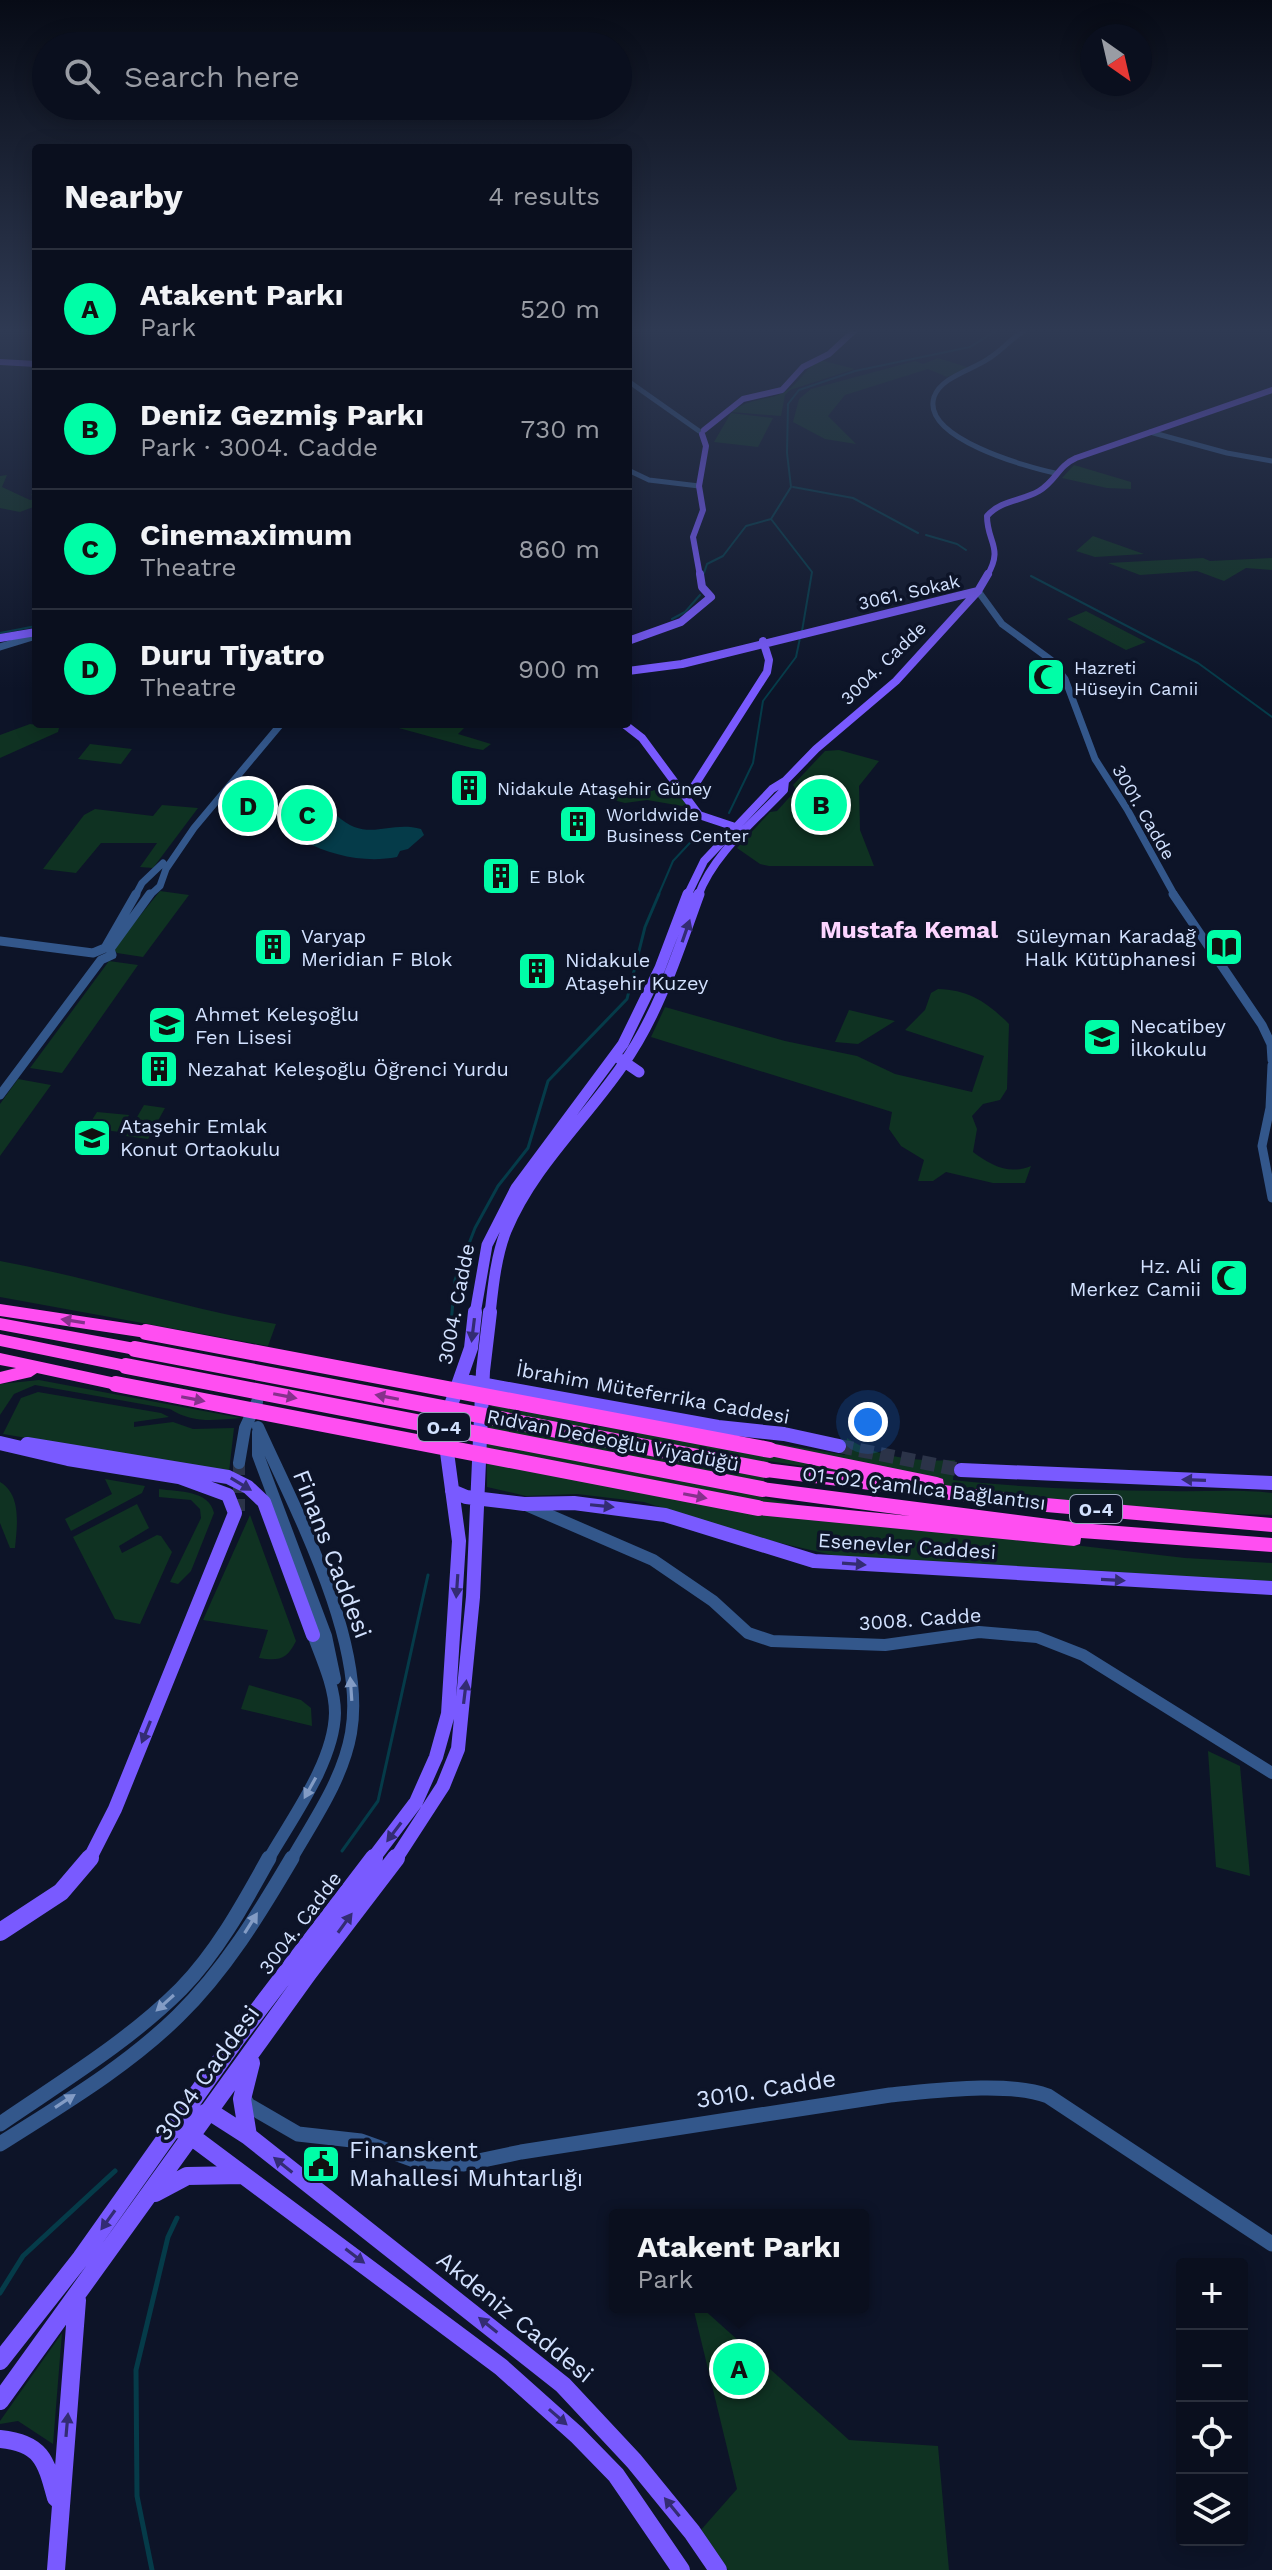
<!DOCTYPE html>
<meta charset="utf-8">
<style>
body{margin:0;font-family:"Work Sans",sans-serif;background:#131827;color:#f1f3f6}
.controls{position:absolute;right:24px;bottom:24px;display:grid;overflow:hidden;border-radius:8px;box-shadow:0 4px 20px #0003}
.controls button{width:72px;height:72px;display:grid;place-items:center;padding:0;border:0;border-bottom:2px solid #2a2f3c;background:#0a0f1e;color:#f1f3f6;font:40px sans-serif}
.compass{position:absolute;left:1080px;top:24px;width:72px;height:72px;border-radius:50%;background:#0a0f1e;box-shadow:0 4px 20px #0003;rotate:146deg}
.you{position:absolute;left:868px;top:1422px;width:28px;height:28px;margin:-20px;border:6px solid #fff;border-radius:50%;background:#1a73e8;box-shadow:0 0 0 12px #1a73e833}
.badge{display:grid;place-items:center;width:52px;height:52px;border-radius:50%;background:#00fea7;color:#111;font-size:26px;font-weight:700}
.pin{position:absolute;translate:-50% -50%;border:4px solid #fff;box-shadow:0 2px 8px #0006}
.popup{position:absolute;left:609px;top:2209px;width:260px;height:104px;box-sizing:border-box;display:grid;place-content:center;border-radius:8px;background:#0a0f1e;filter:drop-shadow(0 2px 6px #0005);font-size:26px;white-space:nowrap;color:#999ca4}
.popup b{font-size:30px;color:#f1f3f6}
.popup::after{content:'';position:absolute;left:50%;top:100%;margin-left:-16px;border:16px solid transparent;border-top-color:#0a0f1e}
.list{margin:0;padding:0;list-style:none}
h2{display:flex;justify-content:space-between;align-items:center;height:104px;margin:0;padding:0 32px;font-size:34px}
h2 small{font-size:26px;font-weight:400;color:#999ca4}
.list li{display:grid;grid-template-columns:52px 1fr auto;gap:24px;align-items:center;box-sizing:border-box;height:120px;padding:0 32px;border-top:2px solid #2a2f3c}
.list b{display:block;font-size:30px;white-space:nowrap}
.list p{margin:0;font-size:26px;white-space:nowrap;color:#999ca4}
.list em{font-size:26px;font-style:normal;color:#999ca4}
.icon{flex:none;width:44px;height:44px;fill:none;stroke:currentColor;stroke-width:2;stroke-linecap:round;stroke-linejoin:round}
.map{position:relative;flex:none;width:1272px;height:2570px;overflow:hidden}
.search{position:absolute;background:#0a0f1e;box-shadow:0 4px 20px #0003;left:32px;top:32px;width:600px;height:88px;display:flex;align-items:center;gap:20px;box-sizing:border-box;padding:0 28px;border-radius:44px;color:#999ca4;font-size:30px}
.panel{position:absolute;background:#0a0f1e;box-shadow:0 4px 20px #0003;left:32px;top:144px;width:600px;height:584px;border-radius:8px}
.map>svg:first-child{display:block}
</style>
<div class="map">
<svg width="1272" height="2570" viewBox="0 0 1272 2570">
<rect width="100%" height="100%" fill="#0d1428"/>
<path fill="#0f3222" d="M938,358L970,368L947,377L928,369L845,395L828,416L856,444L825,439L793,422L799,399L811,389L915,361L923,364Z
M820,360L855,369L790,390L785,395L781,416L731,412C753,396 768,402 786,391C800,383 805,368 820,360Z
M731,413L773,418L758,447L714,442Z
M1074,465L1131,482V489L1107,488L1062,478Z
M7,475L2,487L30,500L35,499L31,494H36V506L20,512L0,508V476Z
M1093,536L1144,554L1095,557L1076,551Z
M1203,558L1210,561L1272,558V570L1246,568L1224,581L1197,571L1140,575L1108,563Z
M1086,611L1146,642L1126,650L1067,619Z
M30,724L59,728L58,732L0,758V735Z
M384,724H468L458,734L491,744L483,750L472,748Z
M90,744L132,749L121,764L78,759Z
M839,750L879,761L859,786L860,830L874,866H769L760,864L737,848L770,812L777,811L796,790L793,785L825,751Z
M637,784L642,792L675,787L688,807L647,800L625,803L590,794Z
M162,805L198,808L153,868L140,867L157,843H101L76,873L43,869L84,815L95,809L153,816Z
M160,891L189,895L143,957L117,953L113,949Z
M109,961L138,965L62,1073L30,1068Z
M938,989C969,990 987,1002 1009,1024L1007,1089L1000,1100L983,1104L972,1116L977,1129L973,1152C992,1166 1009,1175 1031,1166L1025,1183H993L946,1172L933,1181H918L924,1160L901,1146L889,1129L892,1112L651,1037L665,1007L785,1041L857,1056L895,1074L972,1092L984,1056L905,1030L925,1010L931,993Z
M849,1010L895,1021L858,1044L835,1042Z
M18,1079L51,1085L0,1156V1104Z
M144,1105L165,1108L148,1139L126,1136Z
M97,1112L129,1115L120,1132L87,1128Z
M0,1261C93,1278 182,1308 276,1324L268,1346L0,1297Z
M39,1380L241,1418C214,1420 194,1424 170,1409L35,1385L14,1394L0,1415V1384Z
M38,1392L161,1413L169,1417L134,1422V1427L173,1422L193,1429L234,1428L229,1472L3,1434L21,1398Z
M492,1404L602,1427L726,1435L845,1455L847,1438C877,1458 920,1462 955,1460L953,1480C1024,1488 1095,1490 1168,1491C1203,1492 1237,1489 1272,1493V1515L1208,1513L998,1494L768,1461L760,1497L877,1522L1185,1558L1272,1563V1584L1105,1571L845,1558L742,1534L644,1502L577,1494L526,1496L487,1487V1442Z
M105,1479L145,1486L142,1493L71,1531L65,1519L112,1494Z
M0,1482C22,1495 17,1526 15,1548H10L0,1523Z
M159,1489C179,1492 209,1490 214,1513L191,1571L178,1584L170,1582L201,1518L200,1509L191,1500L159,1497Z
M137,1504L149,1528L119,1546L122,1553L157,1535L161,1536L172,1552L140,1624L115,1619L73,1537Z
M250,1515L296,1641C287,1660 278,1661 259,1658L268,1630L203,1620Z
M249,1685L301,1700L311,1708L312,1726L241,1709Z
M1208,1751L1240,1766L1250,1876L1216,1867Z
M693,2307H701L849,2440L938,2446L949,2570H728L700,2531L737,2489Z
M62,2333L61,2345L53,2444L18,2421L0,2424V2421Z"/>
<path fill="#053b49" d="M336,815C368,844 387,820 421,829L424,835L408,849L400,851L397,857C366,863 332,856 304,841L300,834L313,828L315,819Z"/>
<g fill="none" stroke-linecap="round" stroke-linejoin="round">
<path stroke="#053b49" stroke-width="2" d="M793,487L853,498L918,533
M771,519L791,487L787,453L788,404L799,390L855,371L970,347L999,329
M771,519L812,572L802,631
M926,535L957,544L966,550
M704,573L707,564L723,556L746,526L771,519
M1031,576L1198,663L1272,717
M672,619L685,612L700,595
M0,633L36,626
M729,813L753,763L763,701L796,657L800,638
M658,896L673,861L700,832"/>
<path stroke="#053b49" stroke-width="3" d="M451,1323L455,1280L475,1228L498,1186L528,1148L548,1081L627,999L645,927L659,894
M342,1851L378,1801L428,1575"/>
<path stroke="#053b49" stroke-width="5" d="M0,2293L23,2256L115,2171
M152,2570L137,2496L136,2370L168,2237L177,2218"/>
<path stroke="#2b3348" stroke-width="12" stroke-dasharray="12 6" stroke-linecap="butt" d="M239,1463V1517"/>
<path stroke="#2b3348" stroke-width="14" stroke-dasharray="14 7" stroke-linecap="butt" d="M839,1446L961,1470"/>
<path stroke="#33578b" stroke-width="5" d="M1027,329C1012,337 1003,350 988,359C972,370 941,377 934,397C921,438 1027,467 1055,473
M628,381L699,431
M1150,432L1227,453L1272,461
M628,470L649,480L699,486"/>
<path stroke="#33578b" stroke-width="7" d="M978,591L1002,624L1051,660L1065,679L1095,759L1127,809L1175,896
M0,647L36,636
M135,896L142,883L163,863
M149,896L160,886L166,869L194,828L281,724"/>
<path stroke="#33578b" stroke-width="9" d="M1173,894L1262,1025L1271,1044L1272,1060
M0,941L93,953
M93,953L105,948L136,894
M1272,1065L1270,1108L1262,1146L1272,1198
M0,1095L101,960L112,955L110,949L150,894"/>
<path stroke="#33578b" stroke-width="12" d="M258,1427C295,1509 367,1643 351,1733C343,1779 314,1820 291,1860
M258,1432V1455L326,1636L335,1679
M239,1463L245,1428L257,1402
M526,1505L653,1560L713,1601L748,1633L772,1641L885,1645L979,1632L1037,1637L1083,1655L1272,1773
M268,1860C292,1818 334,1762 335,1713C335,1687 322,1659 313,1635"/>
<path stroke="#33578b" stroke-width="15" d="M245,2100L248,2105L298,2134L361,2141L414,2160L464,2164L521,2152L890,2095C934,2091 1007,2081 1048,2096L1272,2244
M0,2124C61,2082 128,2042 181,1989C218,1951 244,1903 269,1858
M0,2144C61,2105 126,2067 178,2016C225,1970 259,1914 292,1858"/>
<path stroke="#795aff" stroke-width="6" d="M0,362L36,364
M704,430L743,399L782,390L803,367L829,354L856,329
M700,576L693,537L703,510L699,486L706,446L702,434
M987,576C1004,547 987,543 987,516C1001,500 1022,501 1039,491C1056,481 1058,466 1076,458L1272,390"/>
<path stroke="#795aff" stroke-width="8" d="M0,638L36,632
M628,641L681,622L711,597L702,587L700,574
M628,671L682,664L978,591
M624,724L642,738L699,815L735,827L740,832
M689,794L767,672L769,660L763,641
M687,896L704,861L772,789L785,781L816,749L896,681L978,591L988,574
M698,896C714,853 753,823 784,790L785,781"/>
<path stroke="#795aff" stroke-width="11" d="M620,1059L639,1072
M475,1314L487,1245L516,1188L623,1044L660,968L688,894
M490,1314C493,1287 496,1256 506,1231C532,1168 584,1121 622,1066C659,1014 677,954 699,894"/>
<path stroke="#795aff" stroke-width="14" d="M460,1385L470,1382L718,1427L784,1434L839,1446
M0,1443L68,1459L179,1477L228,1495L235,1513L115,1809L89,1860
M27,1444L228,1477L248,1487L264,1502L313,1635
M961,1470L1272,1483
M452,1491L466,1497L524,1504L574,1503L665,1515L814,1561L1272,1588
M372,1860L416,1802L436,1757L448,1714L459,1541L446,1445L451,1405L471,1348L475,1312
M395,1860L443,1786L458,1749L473,1597L483,1371L490,1312"/>
<path stroke="#795aff" stroke-width="18" d="M0,1932L61,1892L90,1858
M174,2130L209,2111L248,2136L563,2385L634,2461L692,2532L718,2570
M191,2130V2136L501,2367L577,2435L616,2475L681,2570
M248,2136L242,2099L251,2063
M155,2193L187,2176L243,2175
M0,2361L81,2258L236,2039L374,1858
M0,2401L309,1972L396,1858
M0,2439C42,2443 46,2461 56,2498
M56,2570L77,2300"/>
<path fill="#ff4ef1" fill-rule="evenodd" d="M0,1304L146,1326L151,1328L153,1332L151,1336L146,1338L0,1316Z
M0,1318L135,1343L140,1345L142,1349L140,1353L135,1355L0,1330Z
M0,1334L126,1360L131,1362L133,1366L131,1370L126,1372L0,1346Z
M0,1353L116,1378L121,1380L123,1384L121,1388L116,1390L37,1373L31,1377L0,1384V1372L16,1368L0,1365Z
M770,1443L937,1477L943,1479L944,1485L1046,1498L1272,1518V1532L1046,1512L766,1477L761,1475L758,1470L761,1465L766,1463L861,1475L765,1455L762,1450L765,1445Z
M762,1482L1080,1523L1272,1538V1552L1081,1538L1080,1544L1074,1546L758,1515L752,1513L750,1508L752,1503L758,1501L910,1516L762,1496L756,1494L754,1489L756,1484Z"/>
<path stroke="#ff4ef1" stroke-width="16" d="M146,1332L770,1450
M135,1349L766,1470
M126,1366L762,1489
M116,1384L758,1508"/>
</g>
<defs><path id="oneway-solid" d="M-6-.8H1V-3.2L6.5 0L1 3.2V.8H-6Z" transform="scale(2)"/></defs>
<g fill="#332c73">
<use href="#oneway-solid" transform="translate(686 931) rotate(-71)"/>
<use href="#oneway-solid" transform="translate(473 1330) rotate(97)"/>
<use href="#oneway-solid" transform="translate(1194 1480) rotate(-178)"/>
<use href="#oneway-solid" transform="translate(241 1484) rotate(31)"/>
<use href="#oneway-solid" transform="translate(602 1506) rotate(6)"/>
<use href="#oneway-solid" transform="translate(854 1564) rotate(4)"/>
<use href="#oneway-solid" transform="translate(1113 1580) rotate(3)"/>
<use href="#oneway-solid" transform="translate(457 1586) rotate(94)"/>
<use href="#oneway-solid" transform="translate(465 1692) rotate(-83)"/>
<use href="#oneway-solid" transform="translate(146 1732) rotate(112)"/>
<use href="#oneway-solid" transform="translate(394 1832) rotate(127)"/>
<use href="#oneway-solid" transform="translate(345 1923) rotate(-54)"/>
<use href="#oneway-solid" transform="translate(283 2165) rotate(-141)"/>
<use href="#oneway-solid" transform="translate(108 2220) rotate(126)"/>
<use href="#oneway-solid" transform="translate(355 2256) rotate(37)"/>
<use href="#oneway-solid" transform="translate(488 2325) rotate(-141)"/>
<use href="#oneway-solid" transform="translate(558 2417) rotate(41)"/>
<use href="#oneway-solid" transform="translate(67 2425) rotate(-85)"/>
<use href="#oneway-solid" transform="translate(672 2507) rotate(-129)"/>
</g>
<g fill="#86318c">
<use href="#oneway-solid" transform="translate(73 1321) rotate(-171)"/>
<use href="#oneway-solid" transform="translate(285 1396) rotate(11)"/>
<use href="#oneway-solid" transform="translate(387 1397) rotate(-169)"/>
<use href="#oneway-solid" transform="translate(193 1399) rotate(11)"/>
<use href="#oneway-solid" transform="translate(695 1496) rotate(11)"/>
</g>
<g fill="#839cc5">
<use href="#oneway-solid" transform="translate(351 1689) rotate(-94)"/>
<use href="#oneway-solid" transform="translate(310 1788) rotate(119)"/>
<use href="#oneway-solid" transform="translate(251 1923) rotate(-58)"/>
<use href="#oneway-solid" transform="translate(165 2003) rotate(138)"/>
<use href="#oneway-solid" transform="translate(65 2101) rotate(-33)"/>
</g>
<linearGradient id="sky" x2="0" y2="1"><stop stop-color="#070b16"/><stop offset="0.48" stop-color="#2f3a53"/><stop offset="1" stop-color="#2f3a53" stop-opacity="0"/></linearGradient>
<rect width="1272" height="689" fill="url(#sky)"/>
<defs>
<symbol id="mosque-square" viewBox="-11 -11 22 22"><rect x="-9" y="-9" width="18" height="18" rx="4" fill="#00fea7" stroke="#0d1428"/><path d="M3.5-4.9A6 6 0 1 0 3.5 4.9A5 5 0 1 1 3.5-4.9Z" fill="#111"/></symbol>
<symbol id="building-square" viewBox="-11 -11 22 22"><rect x="-9" y="-9" width="18" height="18" rx="4" fill="#00fea7" stroke="#0d1428"/><path d="M-4-6H4V6H1V3H-1V6H-4ZM-2.5-4.3h1.7v1.8h-1.7ZM.8-4.3h1.7v1.8H.8ZM-2.5-1h1.7V.8h-1.7ZM.8-1h1.7V.8H.8Z" fill="#111"/></symbol>
<symbol id="library-square" viewBox="-11 -11 22 22"><rect x="-9" y="-9" width="18" height="18" rx="4" fill="#00fea7" stroke="#0d1428"/><path d="M-6-4Q-3-5.5-.7-3.5V5Q-3 3-6 4ZM6-4Q3-5.5 .7-3.5V5Q3 3 6 4Z" fill="#111"/></symbol>
<symbol id="school-square" viewBox="-11 -11 22 22"><rect x="-9" y="-9" width="18" height="18" rx="4" fill="#00fea7" stroke="#0d1428"/><path d="M0-5L7-2L0 1L-7-2ZM-4 1L0 2.5L4 1V4Q0 6-4 4Z" fill="#111"/></symbol>
<symbol id="civic-square" viewBox="-11 -11 22 22"><rect x="-9" y="-9" width="18" height="18" rx="4" fill="#00fea7" stroke="#0d1428"/><path d="M-.6-6.5H3V-4.5H.6V-3L4-1V1h2V6H-6V1h2V-1L-.6-3ZM-1.2 2.5V6h2.4V2.5Z" fill="#111"/></symbol>
</defs>
<g fill-rule="evenodd">
<use href="#mosque-square" x="1024" y="655" width="44" height="44"/>
<use href="#building-square" x="447" y="766" width="44" height="44"/>
<use href="#building-square" x="556" y="802" width="44" height="44"/>
<use href="#building-square" x="479" y="854" width="44" height="44"/>
<use href="#building-square" x="251" y="925" width="44" height="44"/>
<use href="#library-square" x="1202" y="925" width="44" height="44"/>
<use href="#building-square" x="515" y="949" width="44" height="44"/>
<use href="#school-square" x="145" y="1003" width="44" height="44"/>
<use href="#school-square" x="1080" y="1015" width="44" height="44"/>
<use href="#building-square" x="137" y="1047" width="44" height="44"/>
<use href="#school-square" x="70" y="1116" width="44" height="44"/>
<use href="#mosque-square" x="1207" y="1256" width="44" height="44"/>
<use href="#civic-square" x="299" y="2142" width="44" height="44"/>
</g>
<g text-anchor="middle" dominant-baseline="central" stroke-width="7" stroke-linejoin="round" paint-order="stroke">
<g font-size="18" fill="#d3e2ff" stroke="#0d1428">
<text transform="translate(909 592) rotate(-13)">3061. Sokak</text>
<text transform="translate(883 663) rotate(-44)">3004. Cadde</text>
<text transform="translate(1144 812) rotate(60)">3001. Cadde</text>
</g>
<g font-size="18" fill="#d3e2ff" stroke="#0d1428" text-anchor="start">
<text x="1074" y="667">Hazreti<tspan x="1074" dy="21">Hüseyin Camii</tspan></text>
<text x="497" y="788">Nidakule Ataşehir Güney</text>
<text x="606" y="814">Worldwide<tspan x="606" dy="21">Business Center</tspan></text>
<text x="529" y="876">E Blok</text>
</g>
<g fill="#0d1428" stroke="#98a4be" stroke-width="2">
<rect x="418" y="1413" width="52" height="28" rx="6"/>
<rect x="1070" y="1495" width="52" height="28" rx="6"/>
</g>
<g font-size="18" font-weight="bold" fill="#d3e2ff">
<text x="444" y="1427">O-4</text>
<text x="1096" y="1509">O-4</text>
</g>
<g font-size="20" fill="#d3e2ff" stroke="#0d1428" text-anchor="start">
<text x="301" y="936">Varyap<tspan x="301" dy="23">Meridian F Blok</tspan></text>
<text x="1196" y="936" text-anchor="end">Süleyman Karadağ<tspan x="1196" dy="23">Halk Kütüphanesi</tspan></text>
<text x="565" y="960">Nidakule<tspan x="565" dy="23">Ataşehir Kuzey</tspan></text>
<text x="195" y="1014">Ahmet Keleşoğlu<tspan x="195" dy="23">Fen Lisesi</tspan></text>
<text x="1130" y="1026">Necatibey<tspan x="1130" dy="23">İlkokulu</tspan></text>
<text x="187" y="1069">Nezahat Keleşoğlu Öğrenci Yurdu</text>
<text x="120" y="1126">Ataşehir Emlak<tspan x="120" dy="23">Konut Ortaokulu</tspan></text>
<text x="1201" y="1266" text-anchor="end">Hz. Ali<tspan x="1201" dy="23">Merkez Camii</tspan></text>
</g>
<g font-size="20" fill="#d3e2ff" stroke="#0d1428">
<text transform="translate(456 1304) rotate(-79)">3004. Cadde</text>
<text transform="translate(653 1393) rotate(10)">İbrahim Müteferrika Caddesi</text>
<text transform="translate(613 1440) rotate(11)">Rıdvan Dedeoğlu Viyadüğü</text>
<text transform="translate(924 1488) rotate(7)">O1-O2 Çamlıca Bağlantısı</text>
<text transform="translate(907 1546) rotate(4)">Esenevler Caddesi</text>
<text transform="translate(920 1619) rotate(-4)">3008. Cadde</text>
<text transform="translate(300 1923) rotate(-53)">3004. Cadde</text>
</g>
<g font-size="24" font-weight="bold" fill="#fcd5ff" stroke="#0d1428">
<text x="909" y="930">Mustafa Kemal</text>
</g>
<g font-size="24" fill="#d3e2ff" stroke="#0d1428">
<text transform="translate(332 1554) rotate(69)">Finans Caddesi</text>
<text transform="translate(207 2073) rotate(-54)">3004 Caddesi</text>
<text transform="translate(766 2089) rotate(-9)">3010. Cadde</text>
<text transform="translate(515 2317) rotate(39)">Akdeniz Caddesi</text>
</g>
<g font-size="24" fill="#d3e2ff" stroke="#0d1428" text-anchor="start">
<text x="349" y="2150">Finanskent<tspan x="349" dy="28">Mahallesi Muhtarlığı</tspan></text>
</g>
</g>
</svg>
<div class="controls">
<button>+</button>
<button>−</button>
<button><svg class="icon" aria-label="locate" viewBox="0 0 24 24"><circle cx="12" cy="12" r="6"/><path d="M12 2v4M12 18v4M2 12h4M18 12h4"/></svg></button>
<button><svg class="icon" aria-label="layers" viewBox="0 0 24 24"><path d="M12 4l9 5-9 5-9-5zM3 14l9 5 9-5"/></svg></button>
</div>
<svg class="compass" viewBox="-18 -18 36 36"><path d="M0-13l5 13h-10z" fill="#e53935"/><path d="M0 13l5-13h-10z" fill="#999ca4"/></svg>
<div class="you"></div>
<div class="pin badge" style="left:739px;top:2369px">A</div>
<div class="popup"><b>Atakent Parkı</b>Park</div>
<div class="pin badge" style="left:821px;top:805px">B</div>
<div class="pin badge" style="left:307px;top:815px">C</div>
<div class="pin badge" style="left:248px;top:806px">D</div>
<div class="search"><svg class="icon" aria-label="search" viewBox="0 0 24 24"><circle cx="10" cy="10" r="6"/><path d="M15 15l6 6"/></svg>Search here</div>
<section class="panel">
<h2>Nearby<small>4 results</small></h2>
<ul class="list">
<li><span class="badge">A</span><div><b>Atakent Parkı</b><p>Park</p></div><em>520 m</em></li>
<li><span class="badge">B</span><div><b>Deniz Gezmiş Parkı</b><p>Park · 3004. Cadde</p></div><em>730 m</em></li>
<li><span class="badge">C</span><div><b>Cinemaximum</b><p>Theatre</p></div><em>860 m</em></li>
<li><span class="badge">D</span><div><b>Duru Tiyatro</b><p>Theatre</p></div><em>900 m</em></li>
</ul>
</section>
</div>
